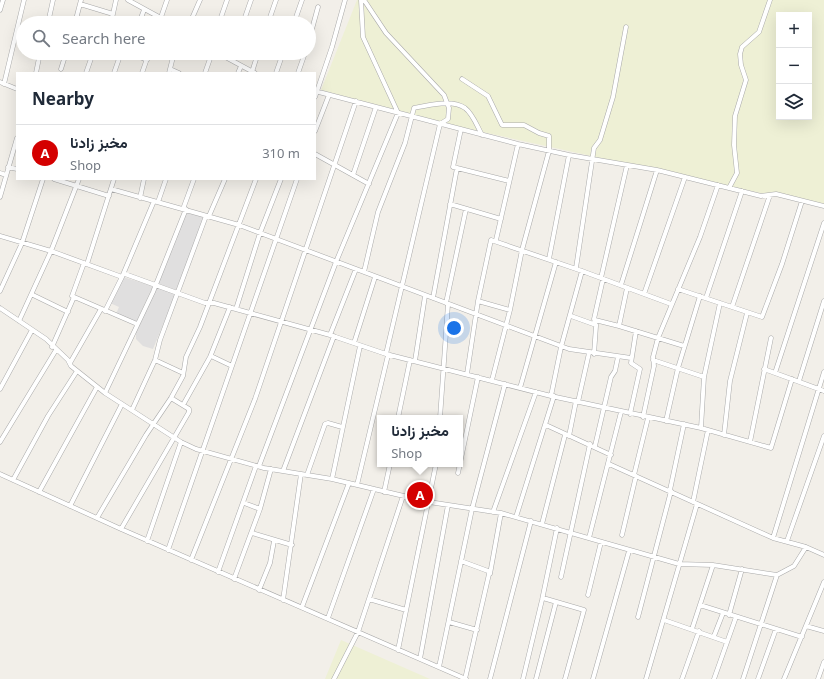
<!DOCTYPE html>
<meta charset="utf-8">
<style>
body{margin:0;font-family:"Noto Sans",Vazirmatn,sans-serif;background:#f6f6f7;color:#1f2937}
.controls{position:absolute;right:12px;top:12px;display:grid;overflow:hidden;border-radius:0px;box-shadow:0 4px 16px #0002}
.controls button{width:36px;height:36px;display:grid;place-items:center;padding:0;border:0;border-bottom:1px solid #e0e1e3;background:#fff;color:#1f2937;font:20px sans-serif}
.you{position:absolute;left:454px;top:328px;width:14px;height:14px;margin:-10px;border:3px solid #fff;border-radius:50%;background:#1a73e8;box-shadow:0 0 0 6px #1a73e833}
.badge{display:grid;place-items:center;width:26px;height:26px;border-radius:50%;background:#d40000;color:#fff;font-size:13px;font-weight:700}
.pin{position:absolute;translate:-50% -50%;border:2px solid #fff;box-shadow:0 1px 4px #0006}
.popup{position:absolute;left:377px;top:415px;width:86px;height:52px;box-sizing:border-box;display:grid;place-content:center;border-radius:0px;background:#fff;filter:drop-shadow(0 1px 3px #0005);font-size:13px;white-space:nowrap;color:#747a83}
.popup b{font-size:15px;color:#1f2937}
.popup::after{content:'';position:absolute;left:50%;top:100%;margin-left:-8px;border:8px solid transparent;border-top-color:#fff}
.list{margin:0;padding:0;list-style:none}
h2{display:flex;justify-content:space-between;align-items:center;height:52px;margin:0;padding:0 16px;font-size:17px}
h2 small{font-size:13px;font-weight:400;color:#747a83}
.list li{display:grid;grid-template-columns:26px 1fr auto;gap:12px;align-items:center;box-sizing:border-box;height:56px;padding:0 16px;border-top:1px solid #e0e1e3}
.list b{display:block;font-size:15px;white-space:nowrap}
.list p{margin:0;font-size:13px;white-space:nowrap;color:#747a83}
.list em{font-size:13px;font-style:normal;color:#747a83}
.icon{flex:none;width:22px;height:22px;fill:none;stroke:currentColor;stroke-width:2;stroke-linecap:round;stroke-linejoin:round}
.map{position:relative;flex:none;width:824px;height:679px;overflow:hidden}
.search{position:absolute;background:#fff;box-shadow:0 4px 16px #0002;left:16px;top:16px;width:300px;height:44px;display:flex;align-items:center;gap:10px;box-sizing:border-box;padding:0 14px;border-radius:22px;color:#747a83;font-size:15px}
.panel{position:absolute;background:#fff;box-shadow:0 4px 16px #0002;left:16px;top:72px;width:300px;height:108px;border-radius:0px}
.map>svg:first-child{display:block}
</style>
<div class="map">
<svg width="824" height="679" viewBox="0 0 824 679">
<rect width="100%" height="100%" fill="#f2efe9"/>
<path fill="#e0dfdf" d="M187,208L205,215L176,290L157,283Z
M123,277L153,286L136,322L116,314L119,307L110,303Z
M156,286L176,293L153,349L143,346L136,339V329Z"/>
<path fill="#eef0d5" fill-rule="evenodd" d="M357,0H824V207L464,128L321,90ZM779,15H809V117H779Z
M341,640L430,679H325Z"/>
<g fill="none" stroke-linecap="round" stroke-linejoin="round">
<defs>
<path id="minor" d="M128,0L170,23
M364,0L386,33L444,95L449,108L448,119L440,124L386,354
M80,4L113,14
M0,10L3,0
M48,23L53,0
M75,23L81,0
M111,23L116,0
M139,23L144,10
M159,23L167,0
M190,23L200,0
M219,23L227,0
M243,23L251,0
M268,23L276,0
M294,23L302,0
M309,40L318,7
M130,53L147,60
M218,53L255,73
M230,59L232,53
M61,69L66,53
M170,69L179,73
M252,72L258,53
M36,73L40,53
M86,73L93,53
M114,73L121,53
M142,73L149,53
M169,73L174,53
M205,73L212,53
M238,73L241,66
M276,73L283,53
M298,73L305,53
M462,79L488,96L502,125H524L539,133L549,136V151L522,250L510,310L492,380
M0,82L17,89
M4,84L24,0
M315,91L518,144L569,155L657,170L761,196L776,194L824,206
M315,97L332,47L345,0
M461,129L453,167L509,181
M315,131L329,95
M315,154L369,184
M8,167L17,169
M0,173L6,175
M353,175L376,107
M54,179L109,196
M729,188L737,173L734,145L735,116L746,80L741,65L740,54L742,47L759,32L770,0
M111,189L239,225L569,349L631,358
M0,197L17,138
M140,198L144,179
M158,202L166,179
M450,204L501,219
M183,209L194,179
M209,216L225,179
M0,236L51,251L122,277L154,201
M496,240L518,144
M549,259L569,155
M84,263L72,296L137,324
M87,264L114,179
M576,268L594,148L600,140L613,97L626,27
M364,272L378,212L405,143L414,108C428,105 452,99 465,108C473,114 477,126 482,135
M125,274L205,303H214L330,335L386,354L551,396L701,428L771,448L792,379
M601,278L627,165
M621,285L657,170
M678,289L762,317L782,264L802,201
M0,291L22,243L43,179
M644,294L685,177
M33,295L68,312
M433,298L457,168
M706,298L742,191
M478,301L510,310
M446,303L466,209
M732,307L770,195
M0,308L46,339L68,360L71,366L105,393L181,442L196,449L264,468L332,479L429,502L501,513L679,564L713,565L777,575L794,566L806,547
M236,309L260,233L281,179
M105,311L122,277
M571,316L596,325
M595,320L619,326L684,346
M19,321L51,251L79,179
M619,326L627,288
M330,335L356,269
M354,343L375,277
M52,347L74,297
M594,354L596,326L594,319L603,279
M211,356L232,366
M155,360L183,373
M653,360L704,377
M415,361L425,296
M70,363L101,309
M764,369L824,391
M775,373L824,223
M467,374L478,301L491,240L582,271L671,304
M799,381L824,301
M520,388L556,262
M0,389L32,330
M105,393L153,292L186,209
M551,396L561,347L582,271
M578,402L589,353
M183,405L210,357L230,307
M132,410L155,360L160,340L206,216
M630,414L640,369L631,363L636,331
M643,417L654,366L653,357L658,338L700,237L718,185
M398,418L410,360
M440,418L448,304
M666,421L678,368L700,296
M546,425L611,455
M701,428L704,377L720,303
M724,435L730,381L747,313
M569,436L576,401
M0,442L56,350
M750,442L771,338
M595,446L611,377L615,371L618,357
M609,464L773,538L806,547L824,555
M259,466L336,262L398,113L363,37L361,0
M283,471L334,336
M458,473L478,377
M0,474L121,529L466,679
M307,475L325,424L328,423L342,427
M634,475L648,418
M332,479L360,346
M13,480L48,416L77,371
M357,485L388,355
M670,490L684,424
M39,492L97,387
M384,492L390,464
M693,502L708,430
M244,503L260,509
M70,506L122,404
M493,512L536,392
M516,517L554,396
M97,518L146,435L171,398L183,376L186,357L200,327L256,179
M542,524L565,435
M121,529L189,412V409L171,398
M252,533L292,545
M622,535L636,476
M589,538L621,412
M773,538L824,372
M147,541L181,442
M787,541L824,436
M168,550L297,179
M191,560L255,399L356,101
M461,561L488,571L489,574L465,679
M218,572L256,466
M490,574L501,513
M561,577L590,444
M234,579L260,509L271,469
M259,590L270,563L274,541
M588,595L601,542
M543,598L584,610L565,679
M369,599L406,610
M283,600L301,474
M700,605L802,637
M302,607L349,483
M729,615L742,569
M638,617L671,491
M328,618L374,489
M664,620L727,642
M449,622L477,630
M806,626L824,631
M692,629L713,565
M714,636L723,613
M398,650L436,464
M420,659L448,505
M439,667L472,509L505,384
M334,679L358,632L403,496
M490,679L531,521
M523,679L542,600L557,528
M536,679L556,602
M593,679L629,551
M646,679L697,504
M682,679L699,631
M714,679L736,617
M743,679L777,575
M758,679L776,629
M784,679L824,582
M818,679L824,662"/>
</defs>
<use href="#minor" stroke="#a9a9a9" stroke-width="5"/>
<use href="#minor" stroke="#fff" stroke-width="4"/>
</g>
</svg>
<div class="controls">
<button>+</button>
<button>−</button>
<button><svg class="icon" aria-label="layers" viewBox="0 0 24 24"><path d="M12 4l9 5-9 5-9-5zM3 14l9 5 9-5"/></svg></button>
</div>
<div class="you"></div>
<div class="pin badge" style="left:420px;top:495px">A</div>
<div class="popup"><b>مخبز زادنا</b>Shop</div>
<div class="search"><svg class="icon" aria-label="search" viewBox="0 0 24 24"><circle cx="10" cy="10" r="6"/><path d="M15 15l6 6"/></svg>Search here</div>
<section class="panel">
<h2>Nearby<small></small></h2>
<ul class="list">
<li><span class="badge">A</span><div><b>مخبز زادنا</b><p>Shop</p></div><em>310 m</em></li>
</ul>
</section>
</div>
